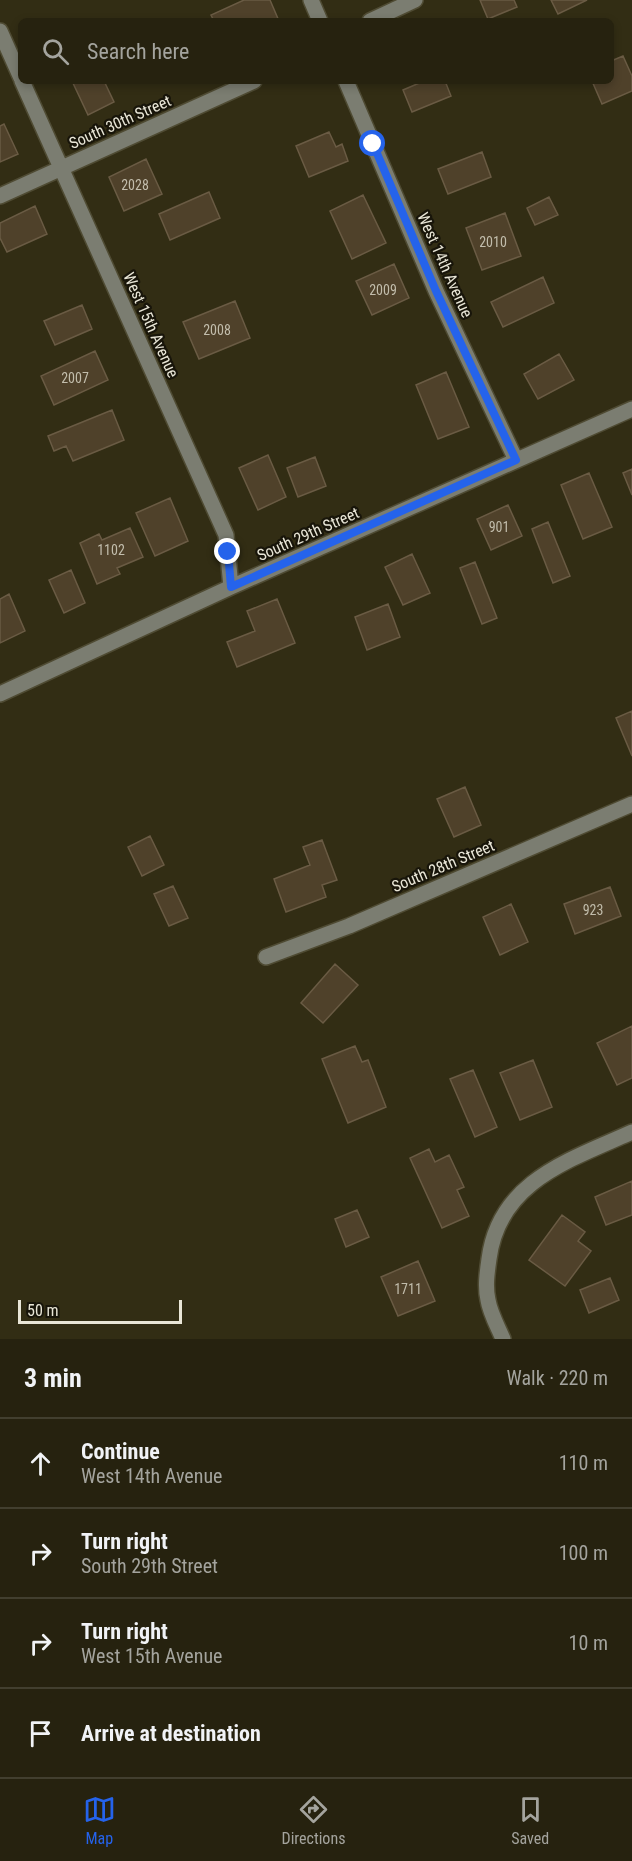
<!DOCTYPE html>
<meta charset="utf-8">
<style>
body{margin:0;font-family:"Roboto Condensed",sans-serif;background:#2e2a18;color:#f1f3f6}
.scale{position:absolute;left:18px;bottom:15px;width:164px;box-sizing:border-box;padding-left:6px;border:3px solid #e9e6d7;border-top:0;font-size:16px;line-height:21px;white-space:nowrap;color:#e9e6d7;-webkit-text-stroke:4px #18150a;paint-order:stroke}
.stop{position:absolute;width:18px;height:18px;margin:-14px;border:4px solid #2563eb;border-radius:50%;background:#fff}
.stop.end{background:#2563eb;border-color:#fff;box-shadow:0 2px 6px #0008}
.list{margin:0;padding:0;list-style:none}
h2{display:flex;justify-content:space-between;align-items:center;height:78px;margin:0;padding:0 24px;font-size:26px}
h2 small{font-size:20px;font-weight:400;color:#a4a49e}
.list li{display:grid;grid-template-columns:39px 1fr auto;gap:18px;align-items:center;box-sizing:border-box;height:90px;padding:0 24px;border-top:2px solid #423f2f}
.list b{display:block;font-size:22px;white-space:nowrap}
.list p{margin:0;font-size:20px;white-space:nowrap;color:#a4a49e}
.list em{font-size:20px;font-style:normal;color:#a4a49e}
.icon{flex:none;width:33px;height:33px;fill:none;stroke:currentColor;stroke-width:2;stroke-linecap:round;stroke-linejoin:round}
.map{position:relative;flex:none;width:632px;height:1339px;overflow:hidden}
.search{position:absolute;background:#26220f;box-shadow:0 3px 9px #0003;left:18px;right:18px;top:18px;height:66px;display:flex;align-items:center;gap:15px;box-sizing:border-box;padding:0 21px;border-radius:9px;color:#a4a49e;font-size:22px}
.sheet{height:438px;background:#26220f}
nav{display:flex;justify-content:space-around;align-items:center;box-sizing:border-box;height:84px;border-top:2px solid #423f2f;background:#26220f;font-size:16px;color:#a4a49e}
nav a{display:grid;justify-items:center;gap:3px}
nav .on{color:#2563eb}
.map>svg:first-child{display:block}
</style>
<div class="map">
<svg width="632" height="1339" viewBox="0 0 632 1339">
<rect width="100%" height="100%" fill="#322d14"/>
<path fill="#4f412a" stroke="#6a5b44" stroke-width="1.5" d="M244,0H270L279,21H214L211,15Z
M480,0H514L517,7L488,19Z
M551,0H587L558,14Z
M623,56L632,76V91L602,104L592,81H611V61Z
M72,81H104L114,102L88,115Z
M424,81H445L451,96L412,112L403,90Z
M4,124L18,154L0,162V126Z
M329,132L336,147L342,144L348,161L309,177L296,146Z
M482,152L491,177L448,194L438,169Z
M146,159L162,194L124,211L109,177Z
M209,192L220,218L170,240L159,214Z
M363,195L386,243L352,259L330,211Z
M549,197L558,215L535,225L527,208Z
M35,206L47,234L7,252L0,238V223Z
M505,213L521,256L482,270L466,228Z
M394,264L409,298L372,315L356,281Z
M543,277L554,303L503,327L491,302Z
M235,301L250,338L199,359L183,322Z
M82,305L92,329L55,345L44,321Z
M95,351L108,380L54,405L41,376Z
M559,354L574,380L538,399L524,374Z
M446,372L469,427L438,439L416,385Z
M112,410L124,440L73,461L66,446L54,451L48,436Z
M268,455L286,497L258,510L239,468Z
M315,457L326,486L298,497L287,468Z
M632,469V495L623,473Z
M589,473L612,527L583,539L561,485Z
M170,498L188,541L155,556L136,513Z
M508,505L522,536L491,550L477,519Z
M548,522L570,576L553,583L532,529Z
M130,528L143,557L117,568L120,574L97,584L80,543L99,534L102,540Z
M412,554L430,593L403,605L385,567Z
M475,562L497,618L482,624L460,568Z
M71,570L85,603L64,613L49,580Z
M9,594L25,631L0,643V599Z
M277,599L295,643L237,667L227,642L255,631L247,611Z
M388,604L400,637L367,650L355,617Z
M632,711V756L616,718Z
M465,787L481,825L454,837L437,799Z
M150,836L164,865L142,876L128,847Z
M322,840L337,880L322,885L326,897L286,912L274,879L310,865L303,847Z
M173,886L188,918L169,926L154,894Z
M610,887L621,916L575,934L564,904Z
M511,904L528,942L500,955L483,917Z
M335,964L358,985L323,1023L301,1003Z
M632,1026V1078L617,1085L597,1043Z
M355,1046L362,1062L368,1060L386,1107L348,1123L322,1059Z
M533,1060L552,1107L520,1120L500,1073Z
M473,1070L497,1127L475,1137L450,1079Z
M429,1149L435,1162L449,1155L464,1187L457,1190L469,1216L442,1228L410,1158Z
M632,1181V1215L606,1225L595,1197Z
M357,1210L369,1237L346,1247L335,1219Z
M562,1215L585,1232L578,1241L591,1251L565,1286L529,1260Z
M418,1261L435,1301L398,1316L381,1277Z
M610,1278L619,1300L589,1313L580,1290Z"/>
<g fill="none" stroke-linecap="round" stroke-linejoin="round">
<defs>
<path id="minor" d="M311,0L320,21
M370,21L415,0
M0,31L21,78
M22,81L226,535L231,587
M346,81L436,291L516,460
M0,196L254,81
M0,694L231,587L632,409
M266,957L349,926L632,804
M503,1339C498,1327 490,1313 488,1300C485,1287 487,1273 489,1259C499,1181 570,1160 632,1132"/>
</defs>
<use href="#minor" stroke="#4f4b33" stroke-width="18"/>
<use href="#minor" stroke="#7b7d71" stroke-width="15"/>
</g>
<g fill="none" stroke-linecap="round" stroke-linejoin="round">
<path stroke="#2563eb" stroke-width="8" d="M228,552L231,587L516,460L436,291L373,144"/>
</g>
<g text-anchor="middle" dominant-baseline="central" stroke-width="4.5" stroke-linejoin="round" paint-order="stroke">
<g font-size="14" fill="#c2bdac">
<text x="135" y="185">2028</text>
<text x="493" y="242">2010</text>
<text x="383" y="290">2009</text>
<text x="217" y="330">2008</text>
<text x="75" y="378">2007</text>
<text x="499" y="527">901</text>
<text x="111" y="550">1102</text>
<text x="593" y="910">923</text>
<text x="408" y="1289">1711</text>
</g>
<g font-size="16" fill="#e9e6d7" stroke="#18150a">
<text transform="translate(120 122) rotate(-24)">South 30th Street</text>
<text transform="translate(445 265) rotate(66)">West 14th Avenue</text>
<text transform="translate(151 325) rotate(66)">West 15th Avenue</text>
<text transform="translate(308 534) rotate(-24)">South 29th Street</text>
<text transform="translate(443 866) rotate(-23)">South 28th Street</text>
</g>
</g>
</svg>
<div class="scale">50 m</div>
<div class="stop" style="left:373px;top:144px"></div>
<div class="stop end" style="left:228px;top:552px"></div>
<div class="search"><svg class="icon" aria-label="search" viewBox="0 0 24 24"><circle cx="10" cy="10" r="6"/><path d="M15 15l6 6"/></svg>Search here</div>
</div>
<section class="sheet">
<h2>3 min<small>Walk · 220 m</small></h2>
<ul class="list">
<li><svg class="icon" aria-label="ahead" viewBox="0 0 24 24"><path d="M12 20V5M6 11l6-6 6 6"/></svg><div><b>Continue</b><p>West 14th Avenue</p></div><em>110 m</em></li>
<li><svg class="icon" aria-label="right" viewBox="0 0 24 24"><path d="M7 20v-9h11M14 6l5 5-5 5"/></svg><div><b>Turn right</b><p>South 29th Street</p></div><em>100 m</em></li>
<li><svg class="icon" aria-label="right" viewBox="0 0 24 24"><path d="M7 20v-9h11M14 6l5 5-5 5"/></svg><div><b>Turn right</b><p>West 15th Avenue</p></div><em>10 m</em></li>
<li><svg class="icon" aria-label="arrive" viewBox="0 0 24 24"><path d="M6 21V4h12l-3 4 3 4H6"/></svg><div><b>Arrive at destination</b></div></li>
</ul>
</section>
<nav>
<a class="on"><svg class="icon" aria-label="map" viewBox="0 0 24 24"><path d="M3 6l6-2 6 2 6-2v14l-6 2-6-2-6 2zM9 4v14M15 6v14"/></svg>Map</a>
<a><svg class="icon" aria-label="directions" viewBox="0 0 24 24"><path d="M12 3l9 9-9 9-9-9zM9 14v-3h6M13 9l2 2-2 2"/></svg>Directions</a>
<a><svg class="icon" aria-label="saved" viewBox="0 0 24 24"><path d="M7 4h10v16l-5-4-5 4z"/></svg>Saved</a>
</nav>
